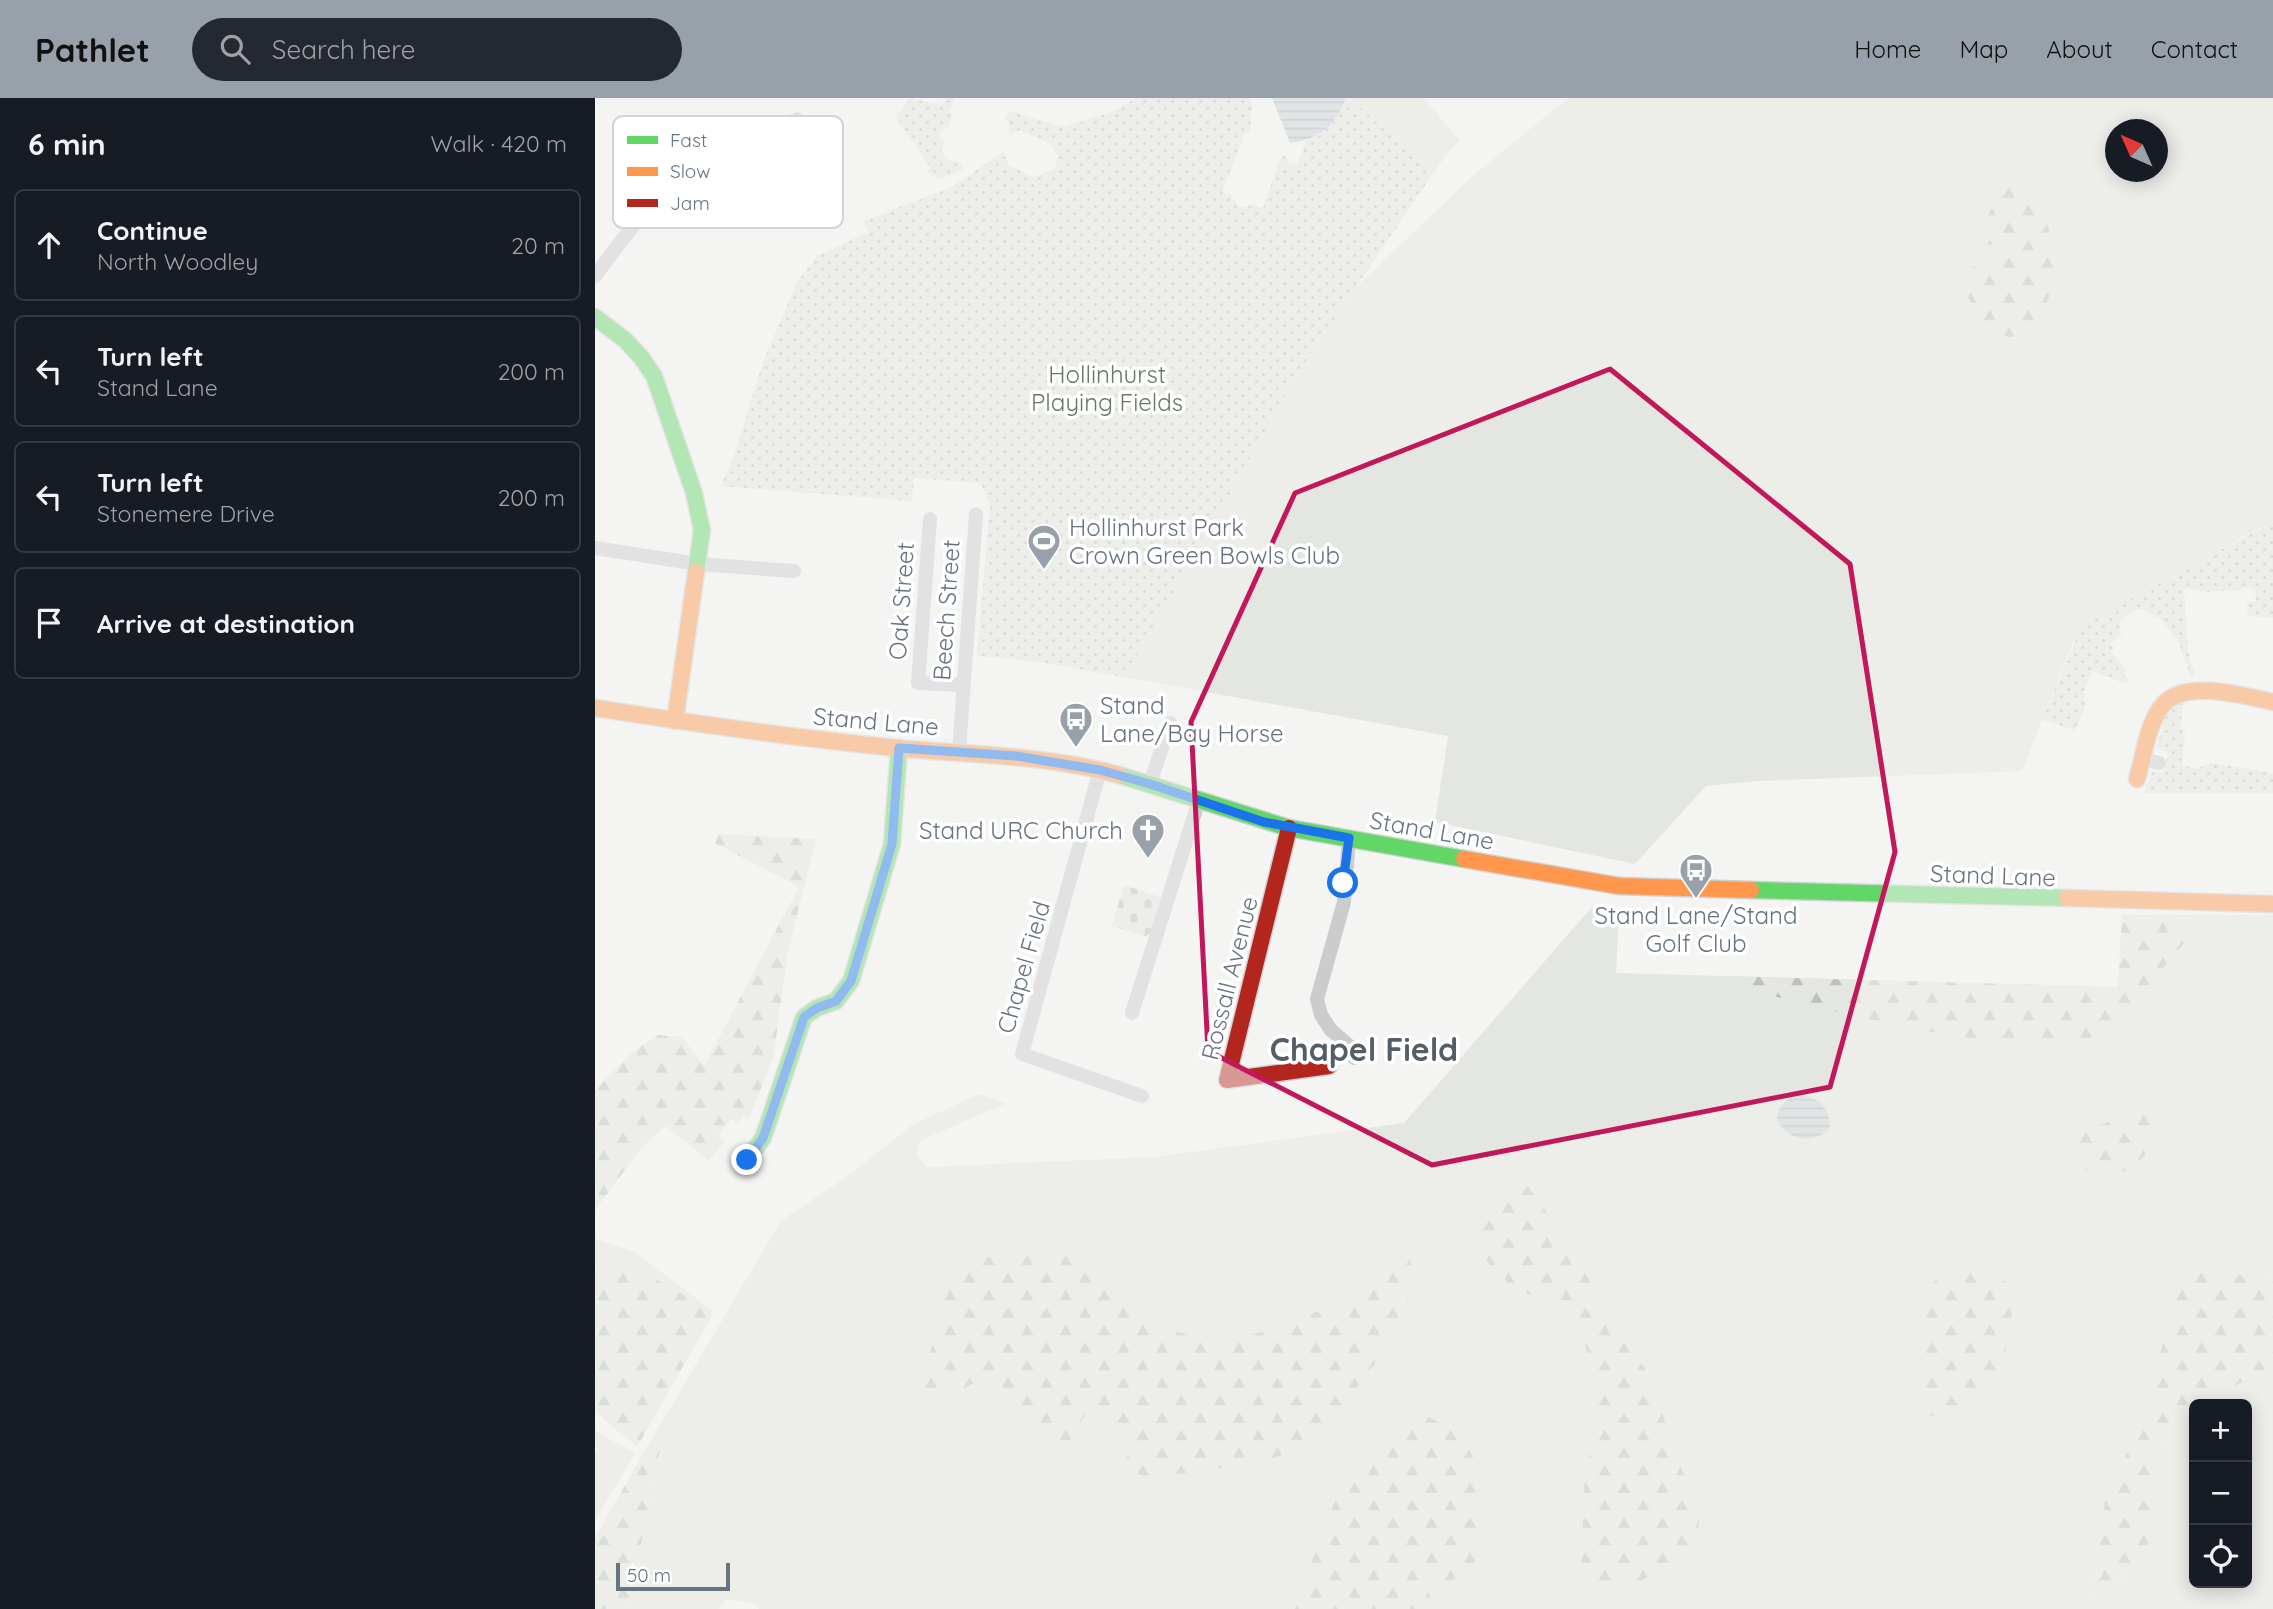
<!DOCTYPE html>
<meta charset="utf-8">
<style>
body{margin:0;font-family:Quicksand,sans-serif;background:#242831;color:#f1f3f6}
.controls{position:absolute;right:21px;bottom:21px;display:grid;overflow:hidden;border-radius:10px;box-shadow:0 4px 18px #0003}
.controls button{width:63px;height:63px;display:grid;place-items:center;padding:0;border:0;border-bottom:2px solid #363941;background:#171b24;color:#f1f3f6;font:35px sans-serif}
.compass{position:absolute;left:1510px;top:21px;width:63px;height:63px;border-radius:50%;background:#171b24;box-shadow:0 4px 18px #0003;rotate:315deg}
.scale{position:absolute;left:21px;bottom:18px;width:114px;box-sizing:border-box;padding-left:7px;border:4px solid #667481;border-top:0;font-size:19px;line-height:24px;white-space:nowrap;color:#667481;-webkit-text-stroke:5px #fff;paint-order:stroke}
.stop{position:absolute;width:21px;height:21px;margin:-16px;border:5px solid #1a73e8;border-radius:50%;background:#fff}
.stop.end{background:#1a73e8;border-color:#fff;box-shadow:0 2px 7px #0008}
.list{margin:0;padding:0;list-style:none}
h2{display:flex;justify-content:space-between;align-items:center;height:91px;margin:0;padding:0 28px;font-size:30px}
h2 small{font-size:23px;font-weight:400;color:#9ea1a6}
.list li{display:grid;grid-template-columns:46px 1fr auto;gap:21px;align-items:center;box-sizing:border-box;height:112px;margin:0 14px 14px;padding:0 14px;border:2px solid #363941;border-radius:10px}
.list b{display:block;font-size:26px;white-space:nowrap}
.list p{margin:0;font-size:23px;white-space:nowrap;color:#9ea1a6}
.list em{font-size:23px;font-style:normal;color:#9ea1a6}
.icon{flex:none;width:38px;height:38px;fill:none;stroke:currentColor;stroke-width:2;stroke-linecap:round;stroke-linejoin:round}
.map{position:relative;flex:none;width:1678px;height:1511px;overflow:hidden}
header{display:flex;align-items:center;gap:42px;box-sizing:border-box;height:98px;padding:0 35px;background:#98a1a9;color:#111}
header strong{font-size:33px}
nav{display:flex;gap:38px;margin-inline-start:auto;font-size:24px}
.search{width:490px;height:63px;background:#242831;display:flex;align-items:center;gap:18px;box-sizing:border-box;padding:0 24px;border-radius:38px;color:#9ea1a6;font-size:26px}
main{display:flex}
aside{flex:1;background:#171b24}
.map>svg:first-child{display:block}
</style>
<header>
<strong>Pathlet</strong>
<div class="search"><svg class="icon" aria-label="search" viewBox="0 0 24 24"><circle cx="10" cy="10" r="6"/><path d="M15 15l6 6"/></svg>Search here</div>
<nav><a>Home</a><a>Map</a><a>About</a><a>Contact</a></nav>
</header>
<main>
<aside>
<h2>6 min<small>Walk · 420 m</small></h2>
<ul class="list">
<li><svg class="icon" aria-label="ahead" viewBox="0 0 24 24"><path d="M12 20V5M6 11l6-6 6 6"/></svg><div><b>Continue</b><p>North Woodley</p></div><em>20 m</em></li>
<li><svg class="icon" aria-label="left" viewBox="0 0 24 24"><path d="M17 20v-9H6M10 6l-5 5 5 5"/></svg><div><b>Turn left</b><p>Stand Lane</p></div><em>200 m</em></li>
<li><svg class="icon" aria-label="left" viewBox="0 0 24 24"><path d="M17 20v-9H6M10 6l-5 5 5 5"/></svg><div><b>Turn left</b><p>Stonemere Drive</p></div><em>200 m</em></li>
<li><svg class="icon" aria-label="arrive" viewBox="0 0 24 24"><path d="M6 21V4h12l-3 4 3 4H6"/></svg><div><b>Arrive at destination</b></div></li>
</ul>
</aside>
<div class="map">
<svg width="1678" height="1511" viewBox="0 0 1678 1511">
<defs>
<pattern id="forest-firs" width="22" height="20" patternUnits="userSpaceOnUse" patternTransform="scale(1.75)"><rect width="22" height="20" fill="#e4e7e1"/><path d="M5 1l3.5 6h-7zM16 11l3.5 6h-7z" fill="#bdc0bc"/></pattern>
<pattern id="cemetery-stones" width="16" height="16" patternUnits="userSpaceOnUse" patternTransform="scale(1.75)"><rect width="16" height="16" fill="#e4e7e1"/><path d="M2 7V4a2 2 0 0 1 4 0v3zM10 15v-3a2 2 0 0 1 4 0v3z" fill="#bdc0bc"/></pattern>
<pattern id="park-dots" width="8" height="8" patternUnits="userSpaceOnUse" patternTransform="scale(1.75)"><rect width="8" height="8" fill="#e4e7e1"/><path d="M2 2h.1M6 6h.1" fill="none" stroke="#bdc0bc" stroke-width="1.8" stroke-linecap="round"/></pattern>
<pattern id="water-rules" width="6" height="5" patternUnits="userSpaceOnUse" patternTransform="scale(1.75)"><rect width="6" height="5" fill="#cbd1d4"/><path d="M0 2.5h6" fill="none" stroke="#a9aeb1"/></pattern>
</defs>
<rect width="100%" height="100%" fill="#f4f4f3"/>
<path fill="#e4e7e1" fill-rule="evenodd" d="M754,0H829L865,43L854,53L839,74Z
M973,0H1678V424L1647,439L1479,542L1427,673L1163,683L1111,688L1040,766L840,724L853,638L529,579L612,439L697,284L762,188L881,75ZM1520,32H1562V74H1520Z
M996,810L1024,814L1021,875L1523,889L1527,817H1678V1180L1592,1173L1569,1234L1560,1294L1510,1402L1498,1503L1533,1475L1562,1406L1558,1364L1582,1322L1599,1310V1485H1652V1306H1605L1678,1268V1511H164L160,1506L131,1501L124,1511H33L65,1353L53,1347L186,1123L254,1077L317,1027L384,996L412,1005L329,1041L323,1048L322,1057L332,1069L560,1059L809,1025Z
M0,1141L40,1154L119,1214L61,1181L0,1168Z
M0,1333L40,1355L0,1422V1358L3,1350L0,1348Z"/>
<path fill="url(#forest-firs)" d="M1419,83L1450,120L1458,145L1460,179L1446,224L1428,237L1413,239L1397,231L1380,213L1366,184L1371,171C1389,165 1412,169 1420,148L1417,141L1413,138L1398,147L1389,146C1391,113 1397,106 1419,83Z
M123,736L221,741L193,853L178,961L154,1020L148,1017L143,1025L136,1021L123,1038L130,1043L114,1063L71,1028L48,1048L0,1112V992L40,952L63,937L87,939L109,968L204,789L120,745Z
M1527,817H1614C1590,844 1567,870 1545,898C1535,911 1528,931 1513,940C1498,949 1479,947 1461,947C1350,946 1240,912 1132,887L1127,878L1523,889Z
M1537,1016C1555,1017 1562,1018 1565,1037C1548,1063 1535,1074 1505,1082C1449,1043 1497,1029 1537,1016Z
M921,1087L934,1089L974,1146L1005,1202L1056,1280L1082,1361L1106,1414L1101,1442L1077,1464L1039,1487H987L984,1480L986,1472L989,1388L1003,1303L982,1210C969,1197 947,1203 930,1195C921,1191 911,1183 903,1176C873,1149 885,1102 921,1087Z
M808,1155L816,1163V1186L810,1212L793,1248L744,1313L699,1351L671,1364L553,1380L532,1371L529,1363L536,1353L532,1333L507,1310L492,1313L473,1345L466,1346L449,1336L425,1312L403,1284L388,1279L364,1294L339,1299L324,1291L339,1241L342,1208L356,1173L378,1159L409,1160L460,1156L510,1168L547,1211L574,1232L615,1242L663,1235L759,1200L776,1175Z
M0,1168L61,1181L119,1214L42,1349L15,1327L0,1312Z
M1403,1170C1407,1177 1413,1186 1415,1194C1421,1219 1408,1280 1390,1299C1377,1313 1352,1315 1334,1318L1323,1311L1322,1240L1328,1193L1347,1177L1381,1171Z
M1592,1173L1678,1180V1268L1605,1306H1599V1310L1582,1322L1558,1364L1562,1406L1557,1439L1533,1474L1498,1504L1510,1402L1560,1294L1569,1234Z
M833,1319L851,1327L873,1350L887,1376L884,1413L888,1456L869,1478L833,1489L836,1507L844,1511H700L731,1423L747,1388L777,1355L810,1326Z
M53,1347L65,1352L33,1511H0V1440Z"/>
<path fill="url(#cemetery-stones)" d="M529,787L568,800L557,837L553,836L551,839L517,828Z"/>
<path fill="url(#park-dots)" d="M315,0L346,7L352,0H360L354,14L358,17L353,30L347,32L344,37L346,41L350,43L346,53L349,55L348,58C354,62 357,65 364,64L369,70C357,77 343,87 332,73L335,69L301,19Z
M541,0H655L657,8L655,35L650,36L627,94L636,97L644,110L659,107L668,110L685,62L689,57L696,68L703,65L711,43C732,35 743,20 751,0H754L839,74L697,284L612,439L529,579L438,563L382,558L395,408L386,385L319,380L317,403L126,388L139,358L168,264L202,184L222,158L274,134L268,123L357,89L408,54L414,67L438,79L460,71L463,58L456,46L425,32L414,36V26L410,20L414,13L468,29L517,14Z
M1678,424V520L1659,519L1652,516L1651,504H1661L1660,491L1648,489L1647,492L1604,494V492L1589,491L1593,554L1600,576L1596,579L1583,543L1563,518L1560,520C1548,506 1536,511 1525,524L1526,538L1515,546L1519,551L1516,553L1532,573L1528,577L1535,582L1531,586L1497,573L1488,594L1490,596L1487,602L1492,604L1480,632L1447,622L1487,527Z
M1589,601L1585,631L1591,632L1587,663L1588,668L1603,670L1616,665L1678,675V695H1549L1557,674L1568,675L1574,656L1562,650L1570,616Z"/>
<path fill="url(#water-rules)" d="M677,0H751C740,28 725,41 695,45Z
M1209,997C1227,1003 1234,1010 1235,1029C1220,1048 1193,1043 1182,1022C1183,1006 1193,998 1209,997Z"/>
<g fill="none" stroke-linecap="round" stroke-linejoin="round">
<defs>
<path id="fast" d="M0,219L30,242L46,259L59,278L99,395L107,432L101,474
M524,677L694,730L869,761
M1156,792L1472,800
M152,1062L168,1040L209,919L222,910L241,903L256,883L297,746L304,650"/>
<path id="slow" d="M0,610C100,626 201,640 302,650C376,657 452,657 524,677
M80,623L101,474
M1542,681C1549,658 1552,627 1567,608C1588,580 1649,598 1678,604
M869,761L1024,788L1156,792
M1472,800L1678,806"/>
<path id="jam" d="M694,730L632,982L734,968"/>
</defs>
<use href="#fast" stroke="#d0d1d1" stroke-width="19"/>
<use href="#slow" stroke="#d0d1d1" stroke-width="19"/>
<use href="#jam" stroke="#d0d1d1" stroke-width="19"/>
<path stroke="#cacccd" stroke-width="14" d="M0,178C27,142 54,103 91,77C124,53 165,38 202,21
M335,421L323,585L368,587
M0,450L103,466L199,473
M364,653L381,416
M1549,661L1564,665
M505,672L427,956L547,998
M555,686L575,625
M754,740L749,804L722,901L726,917L736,932L759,952V960
M537,915L604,702"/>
<use href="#fast" stroke="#63d668" stroke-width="16"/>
<use href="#slow" stroke="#ff974d" stroke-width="16"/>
<use href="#jam" stroke="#b3261e" stroke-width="16"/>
</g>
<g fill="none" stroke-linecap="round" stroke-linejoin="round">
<path stroke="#1a73e8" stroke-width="9" d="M152,1062L168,1040L209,919L222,910L241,903L256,883L297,746L304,650L421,658L505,672L555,686L669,724L754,740L748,785"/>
</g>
<path d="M0 0H1678V1511H0ZM1015,271L1255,466L1300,754L1235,989L837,1067L613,953L596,624L700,395Z" fill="#f4f4f3" fill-opacity=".55" fill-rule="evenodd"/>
<path fill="none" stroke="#c2185b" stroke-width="5" stroke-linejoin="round" d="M1015,271L1255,466L1300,754L1235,989L837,1067L613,953L596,624L700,395Z"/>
<defs>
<symbol id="stadium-pin" viewBox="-11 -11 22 30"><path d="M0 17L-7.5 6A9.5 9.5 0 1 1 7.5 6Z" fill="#98a1a9" stroke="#fff"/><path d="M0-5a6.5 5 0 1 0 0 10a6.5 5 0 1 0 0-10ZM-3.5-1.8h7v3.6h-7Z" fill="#fff"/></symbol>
<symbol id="bus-pin" viewBox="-11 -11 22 30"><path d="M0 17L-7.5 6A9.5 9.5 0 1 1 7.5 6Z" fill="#98a1a9" stroke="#fff"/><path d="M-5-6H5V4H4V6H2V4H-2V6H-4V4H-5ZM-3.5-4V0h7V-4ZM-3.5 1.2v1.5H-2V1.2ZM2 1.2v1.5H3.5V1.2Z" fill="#fff"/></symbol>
<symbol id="church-pin" viewBox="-11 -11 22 30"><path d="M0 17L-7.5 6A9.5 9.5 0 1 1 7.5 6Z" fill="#98a1a9" stroke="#fff"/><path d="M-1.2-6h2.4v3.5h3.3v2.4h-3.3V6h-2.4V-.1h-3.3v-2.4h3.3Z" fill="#fff"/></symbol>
</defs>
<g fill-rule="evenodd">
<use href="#stadium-pin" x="430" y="424" width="38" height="52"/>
<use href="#bus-pin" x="462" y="602" width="38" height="52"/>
<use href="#church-pin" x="534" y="713" width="38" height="52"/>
<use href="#bus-pin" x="1082" y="753" width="38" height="52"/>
</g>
<g text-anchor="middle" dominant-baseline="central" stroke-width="7" stroke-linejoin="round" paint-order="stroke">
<g font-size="24" fill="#687865" stroke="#fff">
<text x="512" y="276">Hollinhurst<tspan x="512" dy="28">Playing Fields</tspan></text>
</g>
<g font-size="24" fill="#667481" stroke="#fff" text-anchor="start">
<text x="474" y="429">Hollinhurst Park<tspan x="474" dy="28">Crown Green Bowls Club</tspan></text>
<text x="505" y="607">Stand<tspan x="505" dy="28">Lane/Bay Horse</tspan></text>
<text x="528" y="732" text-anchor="end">Stand URC Church</text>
<text x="1101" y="817" text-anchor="middle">Stand Lane/Stand<tspan x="1101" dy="28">Golf Club</tspan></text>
</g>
<g font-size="24" fill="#667481" stroke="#fff">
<text transform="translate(306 503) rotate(-86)">Oak Street</text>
<text transform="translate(351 512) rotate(-86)">Beech Street</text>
<text transform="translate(281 623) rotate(5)">Stand Lane</text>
<text transform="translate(837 732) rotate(10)">Stand Lane</text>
<text transform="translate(1398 777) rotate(2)">Stand Lane</text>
<text transform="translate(428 869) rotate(-74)">Chapel Field</text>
<text transform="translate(634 880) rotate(-76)">Rossall Avenue</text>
</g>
<g font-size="32" font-weight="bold" fill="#545e66" stroke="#fff">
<text x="769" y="951">Chapel Field</text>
</g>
</g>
<rect x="18" y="18" width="230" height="112" rx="10" fill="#fff" stroke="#d1d5d9" stroke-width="2"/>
<rect x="32" y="38" width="31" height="8" fill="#63d668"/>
<rect x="32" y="69" width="31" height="9" fill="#ff974d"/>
<rect x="32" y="101" width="31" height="8" fill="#b3261e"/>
<g font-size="19" fill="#667481">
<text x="75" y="49">Fast</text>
<text x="75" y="80">Slow</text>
<text x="75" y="112">Jam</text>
</g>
</svg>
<div class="controls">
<button>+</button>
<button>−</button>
<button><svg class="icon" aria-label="locate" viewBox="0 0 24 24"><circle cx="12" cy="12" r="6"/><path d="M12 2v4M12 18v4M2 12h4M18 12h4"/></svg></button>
</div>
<svg class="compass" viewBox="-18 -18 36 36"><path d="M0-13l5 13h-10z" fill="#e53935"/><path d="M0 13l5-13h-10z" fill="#9ea1a6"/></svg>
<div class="scale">50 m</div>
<div class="stop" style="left:748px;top:785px"></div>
<div class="stop end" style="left:152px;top:1062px"></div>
</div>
</main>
